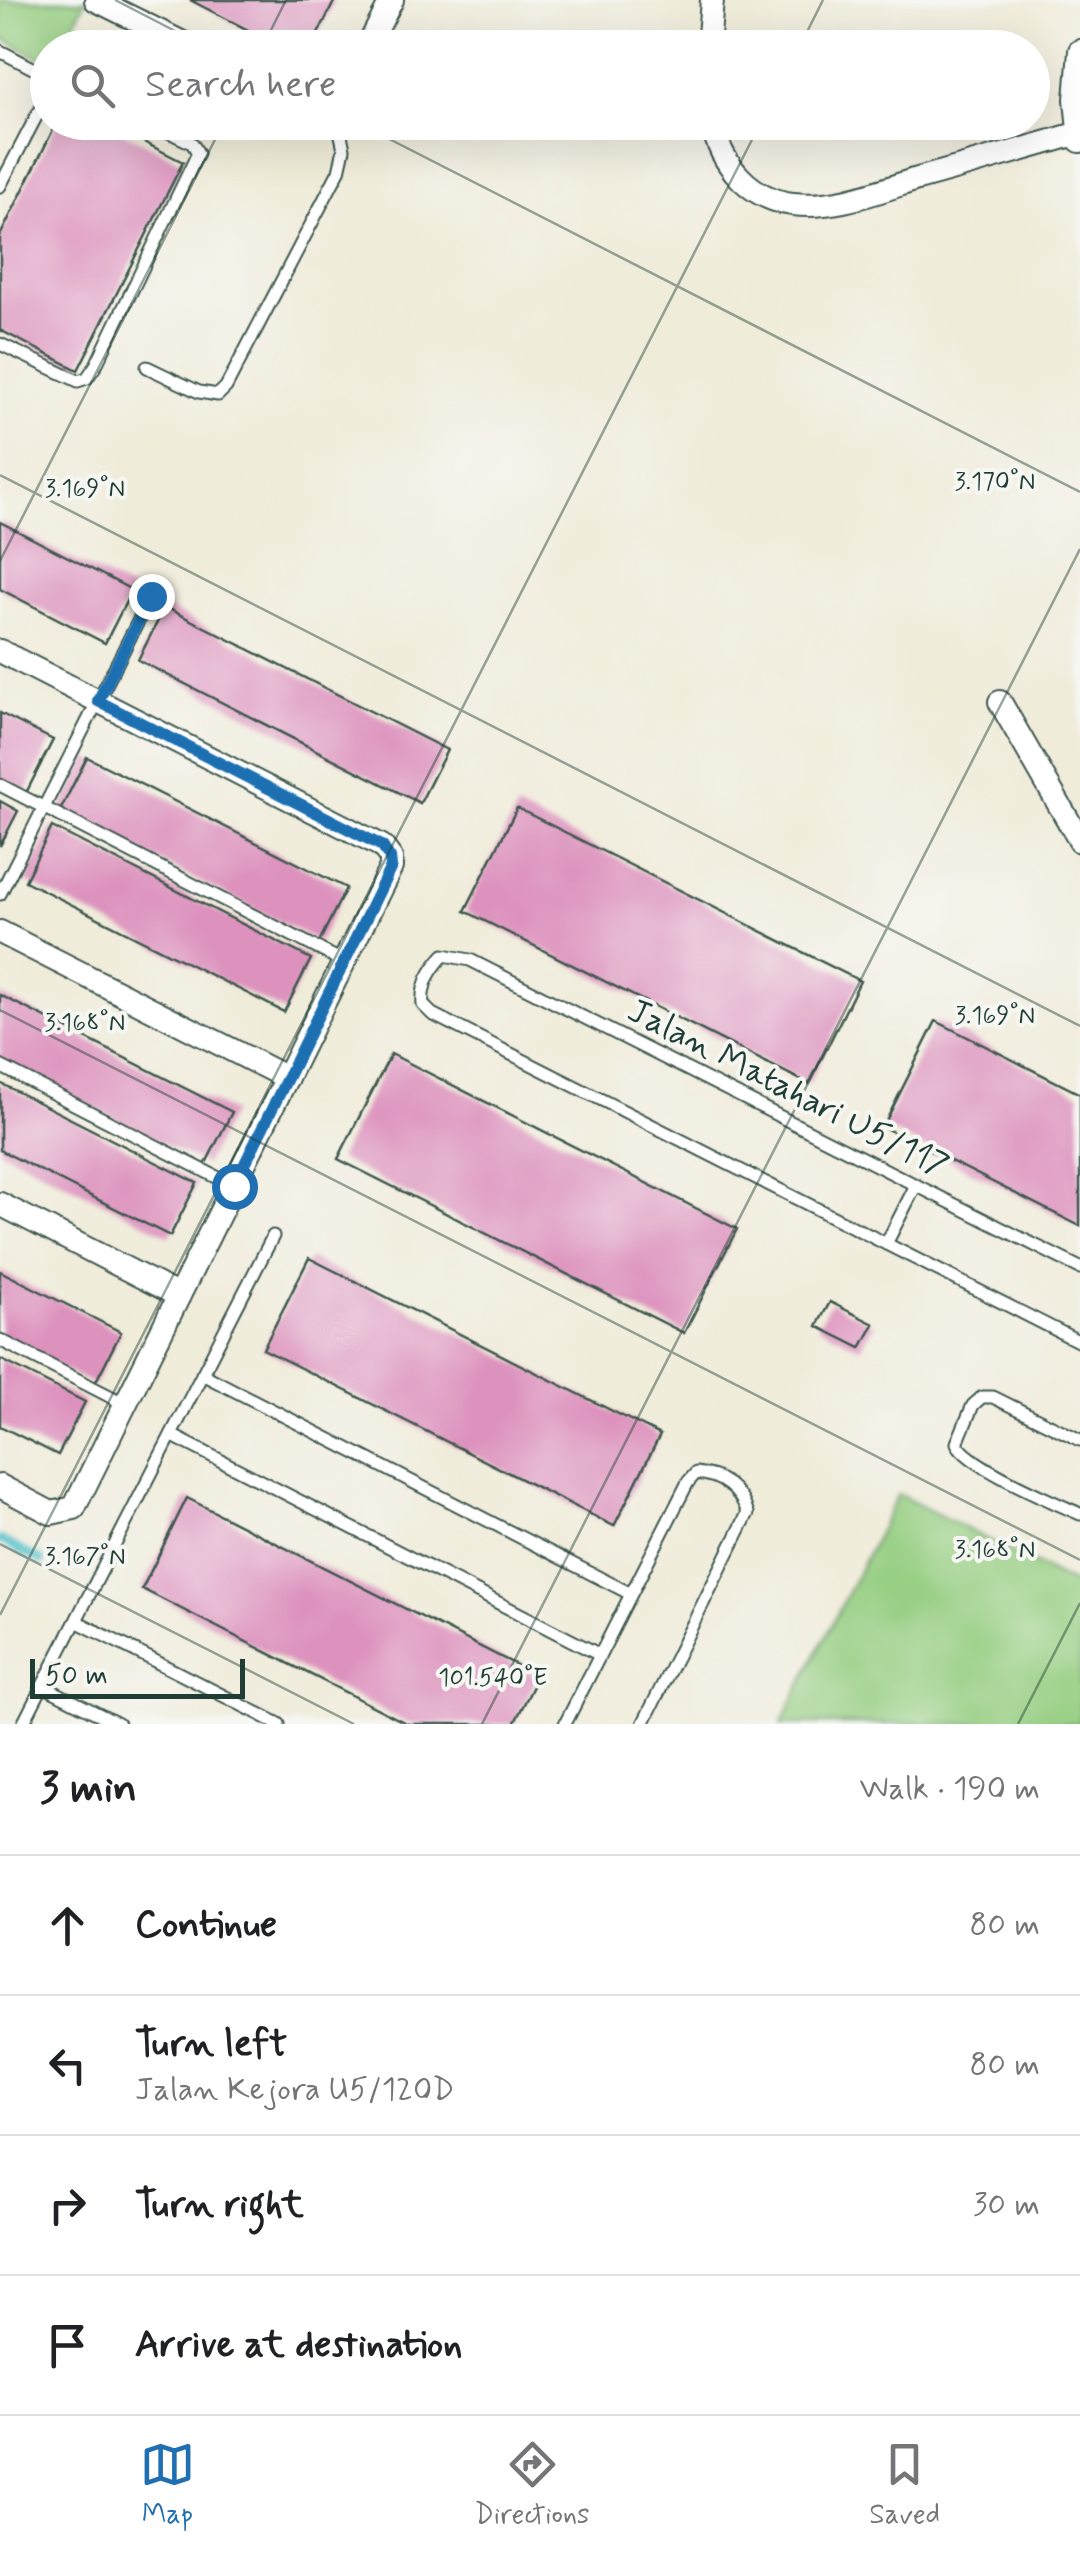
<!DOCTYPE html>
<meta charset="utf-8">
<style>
body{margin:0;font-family:Mynerve,sans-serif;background:#f2f2f2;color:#202124}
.scale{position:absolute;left:30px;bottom:25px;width:215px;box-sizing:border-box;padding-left:10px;border:5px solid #1f3d34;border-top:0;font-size:28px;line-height:35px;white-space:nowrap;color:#1f3d34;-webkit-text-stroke:8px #f6f6f2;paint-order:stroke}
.stop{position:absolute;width:30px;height:30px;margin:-22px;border:8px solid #1f6fb2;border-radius:50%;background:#fff}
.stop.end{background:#1f6fb2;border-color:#fff;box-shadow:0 2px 10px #0008}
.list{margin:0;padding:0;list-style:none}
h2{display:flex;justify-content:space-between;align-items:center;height:130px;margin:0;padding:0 40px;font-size:42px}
h2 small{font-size:32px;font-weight:400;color:#757577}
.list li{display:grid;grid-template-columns:65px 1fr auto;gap:30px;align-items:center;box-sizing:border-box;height:140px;padding:0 40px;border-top:2px solid #e0e0e0}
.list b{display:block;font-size:38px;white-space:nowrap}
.list p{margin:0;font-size:32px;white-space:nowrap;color:#757577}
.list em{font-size:32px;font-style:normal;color:#757577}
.icon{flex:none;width:55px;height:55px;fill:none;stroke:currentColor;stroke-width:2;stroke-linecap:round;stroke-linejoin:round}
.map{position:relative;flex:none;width:1080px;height:1724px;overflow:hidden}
.search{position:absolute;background:#fff;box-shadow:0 10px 40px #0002;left:30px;right:30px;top:30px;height:110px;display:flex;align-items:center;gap:25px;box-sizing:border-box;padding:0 35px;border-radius:55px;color:#757577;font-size:38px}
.sheet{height:690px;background:#fff}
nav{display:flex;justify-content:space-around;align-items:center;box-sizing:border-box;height:140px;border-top:2px solid #e0e0e0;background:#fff;font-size:28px;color:#757577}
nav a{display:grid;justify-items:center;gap:5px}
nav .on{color:#1f6fb2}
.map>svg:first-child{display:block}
</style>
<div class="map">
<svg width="1080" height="1724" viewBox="0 0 1080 1724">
<rect width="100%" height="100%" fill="#f6f6f2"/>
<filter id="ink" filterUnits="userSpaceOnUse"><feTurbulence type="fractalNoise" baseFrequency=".01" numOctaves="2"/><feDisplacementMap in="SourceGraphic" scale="20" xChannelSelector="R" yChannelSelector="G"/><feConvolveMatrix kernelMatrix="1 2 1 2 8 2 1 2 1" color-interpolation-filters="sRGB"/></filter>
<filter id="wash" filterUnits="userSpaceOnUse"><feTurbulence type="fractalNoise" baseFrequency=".0048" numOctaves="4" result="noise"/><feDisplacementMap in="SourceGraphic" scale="40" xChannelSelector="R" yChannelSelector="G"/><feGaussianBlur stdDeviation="2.25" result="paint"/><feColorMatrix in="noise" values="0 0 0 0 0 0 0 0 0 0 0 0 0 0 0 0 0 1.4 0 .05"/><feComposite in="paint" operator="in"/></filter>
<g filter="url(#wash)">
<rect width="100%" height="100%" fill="#f0ecda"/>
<path fill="#95ce81" stroke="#5a865a" stroke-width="2.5" d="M0,0H86L62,47L48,48L47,62L0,37Z
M898,1494L1080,1587V1724H781Z"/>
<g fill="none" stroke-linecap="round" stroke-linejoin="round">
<path stroke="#53c1cb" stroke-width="9" d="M0,1540L42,1561"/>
</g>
<g id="blocks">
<path fill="#dd92be" d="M190,0H335L311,48H283Z
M57,122H104L183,162L78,370L0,330V236Z
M0,522L132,590L105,643L0,589Z
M165,607L447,750L420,803L138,660Z
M0,713L53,740L26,793L0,780Z
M87,757L346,888L319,942L60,811Z
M0,801L18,811L0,846Z
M517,808L860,981L809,1084L465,911Z
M52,827L311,959L284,1012L25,881Z
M0,995L232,1112L205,1165L0,1061Z
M936,1021L1080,1094V1226L883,1127Z
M391,1054L737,1229L684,1333L338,1159Z
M0,1083L197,1183L170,1236L0,1150Z
M309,1258L660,1435L614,1526L263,1349Z
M0,1271L121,1332L94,1385L0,1338Z
M830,1302L874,1324L861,1348L817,1326Z
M0,1359L85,1402L58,1455L0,1426Z
M187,1498L538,1676L514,1724H408L142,1589Z"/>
</g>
</g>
<g filter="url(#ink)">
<use href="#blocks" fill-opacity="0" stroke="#3e574d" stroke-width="2.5"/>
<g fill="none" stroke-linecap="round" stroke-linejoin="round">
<defs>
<path id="service" d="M0,51L48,76
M0,186L48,94
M0,344L78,381L87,378L96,365L198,153L192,143L148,122
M147,367L199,392L218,395L226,387L339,171L344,149L338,122
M0,785L344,962
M0,894L151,596
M0,1066L234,1186
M886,1244L916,1185
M1080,1268L470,960L444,955C431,969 421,984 423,1005L432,1014L1080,1342
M0,1340L125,1404
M202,1374L631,1594
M171,1435L600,1655
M1080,1440L993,1397H982L973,1405L957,1443C967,1466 1054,1502 1080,1514
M76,1621L279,1724
M43,1686L118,1724
M23,1724L273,1236
M565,1724L688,1482L696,1473C721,1475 740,1489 748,1513L643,1724"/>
<path id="minor" d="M96,0L193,48
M367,48L392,0
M708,48L712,0
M1080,51L1076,99L1080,141
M712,122C720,163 749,199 793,204C834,209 876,192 914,180C969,165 1024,149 1079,133
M0,651L382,846L391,858V867L74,1508L51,1513L0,1486
M1000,702L1080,841
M0,932L287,1078
M0,1204L179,1296"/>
</defs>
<use href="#service" stroke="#3e574d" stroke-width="15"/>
<use href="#minor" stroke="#3e574d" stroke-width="26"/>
<use href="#service" stroke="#fff" stroke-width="11"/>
<use href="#minor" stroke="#fff" stroke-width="22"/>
</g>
</g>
<g fill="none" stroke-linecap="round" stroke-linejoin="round" filter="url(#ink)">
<path stroke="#1f6fb2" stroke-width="12" d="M151,596L98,701L382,846L390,858L391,867L234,1186"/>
</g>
<path fill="none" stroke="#1f3d34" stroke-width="2.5" stroke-opacity="0.45" d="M115,0L208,48M262,48L286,0M799,48L823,0M356,122L1080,492M0,475L1080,1026M0,561L224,122M0,1010L1080,1560M0,1544L354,1724M0,1615L761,122M482,1724L1080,549M1018,1724L1080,1603"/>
<g text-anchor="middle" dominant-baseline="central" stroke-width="8" stroke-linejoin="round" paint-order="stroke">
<g font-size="35" fill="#1f3d34" stroke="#f6f6f2">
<text transform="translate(788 1089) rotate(27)">Jalan Matahari U5/117</text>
</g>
</g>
<g font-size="25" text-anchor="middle" fill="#1f3d34" stroke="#f6f6f2" stroke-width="8" stroke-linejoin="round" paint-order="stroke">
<text x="995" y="489">3.170°N</text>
<text x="85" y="496">3.169°N</text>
<text x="995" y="1023">3.169°N</text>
<text x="85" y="1030">3.168°N</text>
<text x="995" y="1557">3.168°N</text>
<text x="85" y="1564">3.167°N</text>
<text x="493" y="1685">101.540°E</text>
</g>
</svg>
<div class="scale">50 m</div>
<div class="stop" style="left:234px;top:1186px"></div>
<div class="stop end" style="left:151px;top:596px"></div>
<div class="search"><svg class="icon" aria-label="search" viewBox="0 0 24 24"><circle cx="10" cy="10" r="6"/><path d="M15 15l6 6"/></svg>Search here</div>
</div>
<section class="sheet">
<h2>3 min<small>Walk · 190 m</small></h2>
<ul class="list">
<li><svg class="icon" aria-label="ahead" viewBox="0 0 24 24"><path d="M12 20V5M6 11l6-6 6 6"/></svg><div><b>Continue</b></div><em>80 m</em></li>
<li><svg class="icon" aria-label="left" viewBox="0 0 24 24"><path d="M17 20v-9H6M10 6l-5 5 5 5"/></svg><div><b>Turn left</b><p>Jalan Kejora U5/120D</p></div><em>80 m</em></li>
<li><svg class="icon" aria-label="right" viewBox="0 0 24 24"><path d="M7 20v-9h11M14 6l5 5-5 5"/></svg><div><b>Turn right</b></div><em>30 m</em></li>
<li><svg class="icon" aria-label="arrive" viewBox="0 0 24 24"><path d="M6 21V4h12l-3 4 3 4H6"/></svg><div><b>Arrive at destination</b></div></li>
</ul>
</section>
<nav>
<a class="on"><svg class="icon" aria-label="map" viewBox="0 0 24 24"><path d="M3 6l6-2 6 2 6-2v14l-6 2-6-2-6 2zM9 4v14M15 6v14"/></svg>Map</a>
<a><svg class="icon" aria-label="directions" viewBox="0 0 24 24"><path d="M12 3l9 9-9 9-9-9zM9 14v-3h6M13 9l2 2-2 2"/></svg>Directions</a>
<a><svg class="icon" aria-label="saved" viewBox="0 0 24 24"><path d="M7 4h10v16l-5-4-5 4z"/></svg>Saved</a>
</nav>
